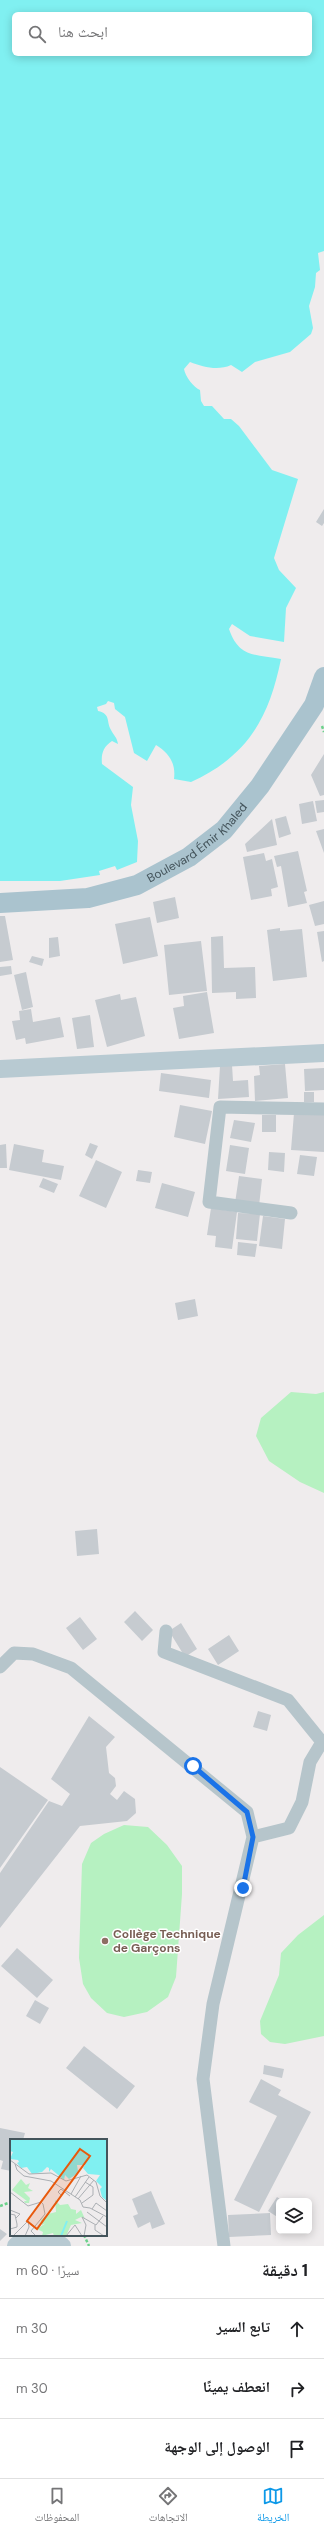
<!DOCTYPE html>
<html lang="ar">
<meta charset="utf-8">
<style>
body{margin:0;font-family:"DM Sans","Noto Naskh Arabic",sans-serif;background:#f2f2f2;color:#202124;direction:rtl}
.controls{position:absolute;right:12px;bottom:12px;display:grid;overflow:hidden;border-radius:6px;box-shadow:0 2px 10px #0003}
.controls button{width:36px;height:36px;display:grid;place-items:center;padding:0;border:0;border-bottom:1px solid #e0e0e0;background:#fff;color:#202124;font:20px sans-serif}
.stop{position:absolute;width:12px;height:12px;margin:-9px;border:3px solid #1a73e8;border-radius:50%;background:#fff}
.stop.end{background:#1a73e8;border-color:#fff;box-shadow:0 1px 4px #0008}
.list{margin:0;padding:0;list-style:none}
h2{display:flex;justify-content:space-between;align-items:center;height:52px;margin:0;padding:0 16px;font-size:17px}
h2 small{font-size:13px;font-weight:400;color:#757577}
.list li{display:grid;grid-template-columns:26px 1fr auto;gap:12px;align-items:center;box-sizing:border-box;height:60px;padding:0 16px;border-top:1px solid #e0e0e0}
.list b{display:block;font-size:15px;white-space:nowrap}
.list em{font-size:13px;font-style:normal;color:#757577}
.icon{flex:none;width:22px;height:22px;fill:none;stroke:currentColor;stroke-width:2;stroke-linecap:round;stroke-linejoin:round}
.map{position:relative;flex:none;width:324px;height:2246px;overflow:hidden;direction:ltr}
.search{position:absolute;background:#fff;box-shadow:0 2px 10px #0003;left:12px;right:12px;top:12px;height:44px;display:flex;align-items:center;gap:10px;box-sizing:border-box;padding:0 14px;border-radius:6px;color:#757577;font-size:15px}
.sheet{height:232px;background:#fff}
nav{display:flex;justify-content:space-around;align-items:center;box-sizing:border-box;height:56px;border-top:1px solid #e0e0e0;background:#fff;font-size:11px;color:#757577}
nav a{display:grid;justify-items:center;gap:2px}
nav .on{color:#0d99e8}
.map>svg:first-child{display:block}
</style>
<div class="map">
<svg width="324" height="2246" viewBox="0 0 324 2246">
<rect width="100%" height="100%" fill="#efeced"/>
<path fill="#b6f1c1" d="M291,1392L316,1394L324,1392V1493L300,1482L269,1461L256,1436L261,1418Z
M124,1825L148,1827L167,1845L182,1866V1894L176,1977L168,1997L147,2012L124,2017L107,2013L91,1998L83,1984L79,1958L82,1864L91,1843L104,1834Z
M324,1915V2036L285,2044L270,2042L261,2034L260,2021L279,1975L281,1953L298,1935Z"/>
<path fill="#80f0f1" fill-rule="evenodd" d="M0,0H324V251L318,253L320,270L316,273L315,287L309,306L313,328L311,334L290,352L255,362L242,372L231,365C218,371 203,367 190,362L184,369C185,376 194,388 200,390L201,401L204,406H212L224,419H231L239,426L272,470L298,479L274,558L279,570L296,588L286,608L284,642L250,636L232,624L229,629C239,658 255,654 281,659C269,718 248,756 191,782L174,779C176,763 169,753 156,745L147,761L134,753L125,717L115,709L114,703L108,701L106,704L97,707L98,711C111,714 106,721 111,730C114,736 117,737 118,744L112,741C103,747 101,754 102,764L133,787L131,805L138,841L137,862L117,870L115,866L99,871L100,875L60,881H0ZM14,14H310V54H14Z"/>
<path fill="#c6cbd0" d="M324,509V523L322,526L316,522Z
M324,754V795L320,796L311,775Z
M324,800V812L317,813L315,801Z
M313,801L317,821L302,824L299,804Z
M286,816L291,834L279,838L275,819Z
M272,819L277,845L247,852L245,844Z
M324,829V853L316,831Z
M298,851L307,891L304,892L307,903L288,907L281,866L277,867L274,856Z
M264,853L266,861L272,859L278,887L271,889L272,896L251,900L243,857Z
M175,897L179,918L157,923L153,902Z
M324,901V924L315,926L309,905Z
M0,916H5L13,960L0,962Z
M150,917L158,956L123,964L115,924Z
M280,928V931L302,929L307,977L273,981L267,930Z
M324,931V961L322,962L317,932Z
M223,936L224,968L255,967L256,998L236,999V992L212,993L211,937Z
M58,937L60,956L49,958V938Z
M201,941L207,991L169,995L164,945Z
M32,956L44,959L42,966L29,962Z
M11,966L12,974L0,976V967Z
M26,972L33,1007L22,1010L14,975Z
M207,992L214,1033L179,1039L173,1008L184,1006L183,996Z
M120,994L121,1000L136,997L145,1036L107,1047L95,1000Z
M31,1009L33,1022L60,1017L64,1037L26,1044L25,1038L16,1040L12,1021L20,1020L19,1011Z
M90,1015L94,1047L77,1049L72,1018Z
M285,1064L288,1098L255,1101L254,1076L260,1075L259,1066Z
M232,1065L233,1081L248,1080L249,1097L218,1099L220,1066Z
M324,1068V1090L305,1091L304,1069Z
M161,1073L211,1080L209,1098L159,1091Z
M304,1092H314V1102H304Z
M180,1105L212,1111L205,1144L174,1137Z
M294,1113L324,1115V1152L291,1150Z
M262,1115H276V1132H262Z
M234,1120L255,1123L251,1142L230,1138Z
M90,1143L98,1146L92,1159L85,1155Z
M6,1144L7,1168H0V1145Z
M14,1144L44,1150L42,1162L64,1166L61,1180L9,1170Z
M230,1145L249,1148L245,1174L226,1171Z
M269,1152L285,1153L284,1172L268,1170Z
M300,1155L317,1157L314,1176L297,1174Z
M96,1160L122,1172L106,1208L79,1196Z
M138,1170L152,1172L150,1183L136,1181Z
M239,1176L262,1179L259,1206L235,1203Z
M43,1178L58,1184L54,1193L39,1187Z
M162,1183L195,1192L188,1217L155,1208Z
M211,1208L237,1212L232,1249L215,1247L216,1236L207,1235Z
M238,1213L260,1214L257,1241L236,1239Z
M263,1216L285,1219L282,1249L259,1246Z
M238,1242L257,1244L255,1257L237,1255Z
M195,1299L198,1316L178,1320L175,1303Z
M97,1529L99,1554L77,1556L75,1531Z
M135,1611L153,1630L142,1641L124,1622Z
M80,1617L97,1639L83,1650L66,1628Z
M181,1623L197,1649L185,1657L169,1631Z
M229,1635L239,1651L218,1665L208,1649Z
M258,1711L271,1715L267,1731L253,1727Z
M89,1716L115,1737L106,1747L109,1773L115,1778L116,1786L110,1794L117,1800L124,1791L135,1799L136,1813L127,1821L80,1826L0,1928V1873L49,1801L62,1806L70,1794L51,1779Z
M0,1767L48,1800L0,1868Z
M17,1948L53,1980L37,1998L1,1966Z
M35,2000L49,2008L40,2024L26,2016Z
M84,2046L135,2086L117,2109L66,2068Z
M264,2065L284,2069L282,2078L263,2074Z
M261,2079L281,2090L278,2095L311,2112L259,2212L234,2200L277,2116L249,2102Z
M0,2128L25,2133L23,2140H11V2171L1,2169L3,2161L0,2160Z
M151,2191L165,2224L152,2229L150,2222L138,2228L133,2216L138,2214L132,2199Z
M277,2197L283,2201H279V2218L268,2211Z
M270,2213L271,2235L229,2237L228,2215Z
M0,2229L7,2234L0,2241Z"/>
<g fill="none" stroke-linecap="round" stroke-linejoin="round">
<path stroke="#6cd18b" stroke-width="2.5" stroke-dasharray="3 2" stroke-linecap="butt" d="M322,726L324,732
M0,2206L11,2202
M84,2235L89,2246"/>
<path stroke="#b6c5cb" stroke-width="13" d="M291,1213L209,1202L220,1107L324,1109
M166,1631L164,1652L288,1700L322,1742L310,1762L302,1802L289,1828L253,1837
M0,1667L14,1653L33,1654L71,1668L247,1812L253,1837L213,2004L203,2079L224,2246"/>
<path stroke="#b8cad2" stroke-width="18" d="M0,1069L324,1053
M16,2246L24,2239H53L62,2246"/>
<path stroke="#aac3ce" stroke-width="20" id="s1" d="M0,903L88,898L137,885L189,857L224,830L260,786L314,705L324,677"/>
</g>
<g fill="none" stroke-linecap="round" stroke-linejoin="round">
<path stroke="#1a73e8" stroke-width="5" d="M193,1766L247,1812L253,1837L243,1888"/>
</g>
<circle fill="#8d6e63" stroke="#fff" stroke-width="1.5" cx="105" cy="1941" r="4"/>
<g text-anchor="middle" dominant-baseline="central" stroke-width="3" stroke-linejoin="round" paint-order="stroke">
<g font-size="12" fill="#44545b" stroke="#fff">
<text stroke="none"><textPath href="#s1" startOffset="213">Boulevard Émir Khaled</textPath></text>
</g>
<g font-size="12" font-weight="bold" fill="#785e54" stroke="#fff" text-anchor="start">
<text x="113" y="1934">Collège Technique<tspan x="113" dy="14">de Garçons</tspan></text>
</g>
</g>
<g transform="translate(10 2139)">
<rect width="97" height="97" fill="#efeced"/>
<path d="M11,40L16,46L20,44L18,49L23,52L14,53L20,59L19,64H15L14,62H17L2,51ZM45,61L50,66L58,65L61,70L66,71V75L71,71L75,80L71,78L65,81L72,84L61,86L56,97H44L43,94L32,97L33,93L27,90L36,84L32,86L31,81L38,75L46,73Z" fill="#b6f1c1"/>
<path d="M0,0H97V62L92,58L90,50L92,48L86,42L90,36L78,35L73,29L75,26H67L68,32L65,36L59,40L55,36L54,41L41,30L39,33V29L37,28L32,33L22,35L17,28L11,29L7,24L9,23L8,21L0,20L3,13L0,12Z" fill="#80f0f1"/>
<path fill="none" stroke="#80f0f1" stroke-width="2" d="M51,97L57,82"/>
<path fill="none" stroke="#abafb3" stroke-width="1" d="M0,21L19,35L41,34L56,42L77,36L86,43L90,57L97,64M5,25L7,31L14,37L41,42L70,61L73,68L80,69L97,78M0,53L18,67L31,63L33,65L35,75L21,92L26,97M61,55L71,37M51,56L48,53L51,50L60,57M65,58L79,38M68,60L84,41M72,64L83,56V48L75,43M82,70L86,64L97,72M0,71L10,75L6,79M77,73L97,88M0,75L5,76L7,85V88L0,90M85,86V91L94,97M3,97L18,82L19,88L15,97M56,97L65,86L72,97M74,97L76,86L72,78L86,86L93,77"/>
<path fill="#e8590c" fill-opacity="0.15" stroke="#e8590c" stroke-width="2" d="M70,10L80,17L27,90L17,82Z"/>
<rect width="97" height="97" fill="none" stroke="#44545b" stroke-width="2"/>
</g>
</svg>
<div class="controls">
<button><svg class="icon" aria-label="layers" viewBox="0 0 24 24"><path d="M12 4l9 5-9 5-9-5zM3 14l9 5 9-5"/></svg></button>
</div>
<div class="stop" style="left:193px;top:1766px"></div>
<div class="stop end" style="left:243px;top:1888px"></div>
<div class="search"><svg class="icon" aria-label="search" viewBox="0 0 24 24"><circle cx="10" cy="10" r="6"/><path d="M15 15l6 6"/></svg>ابحث هنا</div>
</div>
<section class="sheet">
<h2>1 دقيقة<small>سيرًا · 60 m</small></h2>
<ul class="list">
<li><svg class="icon" aria-label="ahead" viewBox="0 0 24 24"><path d="M12 20V5M6 11l6-6 6 6"/></svg><div><b>تابع السير</b></div><em>30 m</em></li>
<li><svg class="icon" aria-label="right" viewBox="0 0 24 24"><path d="M7 20v-9h11M14 6l5 5-5 5"/></svg><div><b>انعطف يمينًا</b></div><em>30 m</em></li>
<li><svg class="icon" aria-label="arrive" viewBox="0 0 24 24"><path d="M6 21V4h12l-3 4 3 4H6"/></svg><div><b>الوصول إلى الوجهة</b></div></li>
</ul>
</section>
<nav>
<a class="on"><svg class="icon" aria-label="map" viewBox="0 0 24 24"><path d="M3 6l6-2 6 2 6-2v14l-6 2-6-2-6 2zM9 4v14M15 6v14"/></svg>الخريطة</a>
<a><svg class="icon" aria-label="directions" viewBox="0 0 24 24"><path d="M12 3l9 9-9 9-9-9zM9 14v-3h6M13 9l2 2-2 2"/></svg>الاتجاهات</a>
<a><svg class="icon" aria-label="saved" viewBox="0 0 24 24"><path d="M7 4h10v16l-5-4-5 4z"/></svg>المحفوظات</a>
</nav>
